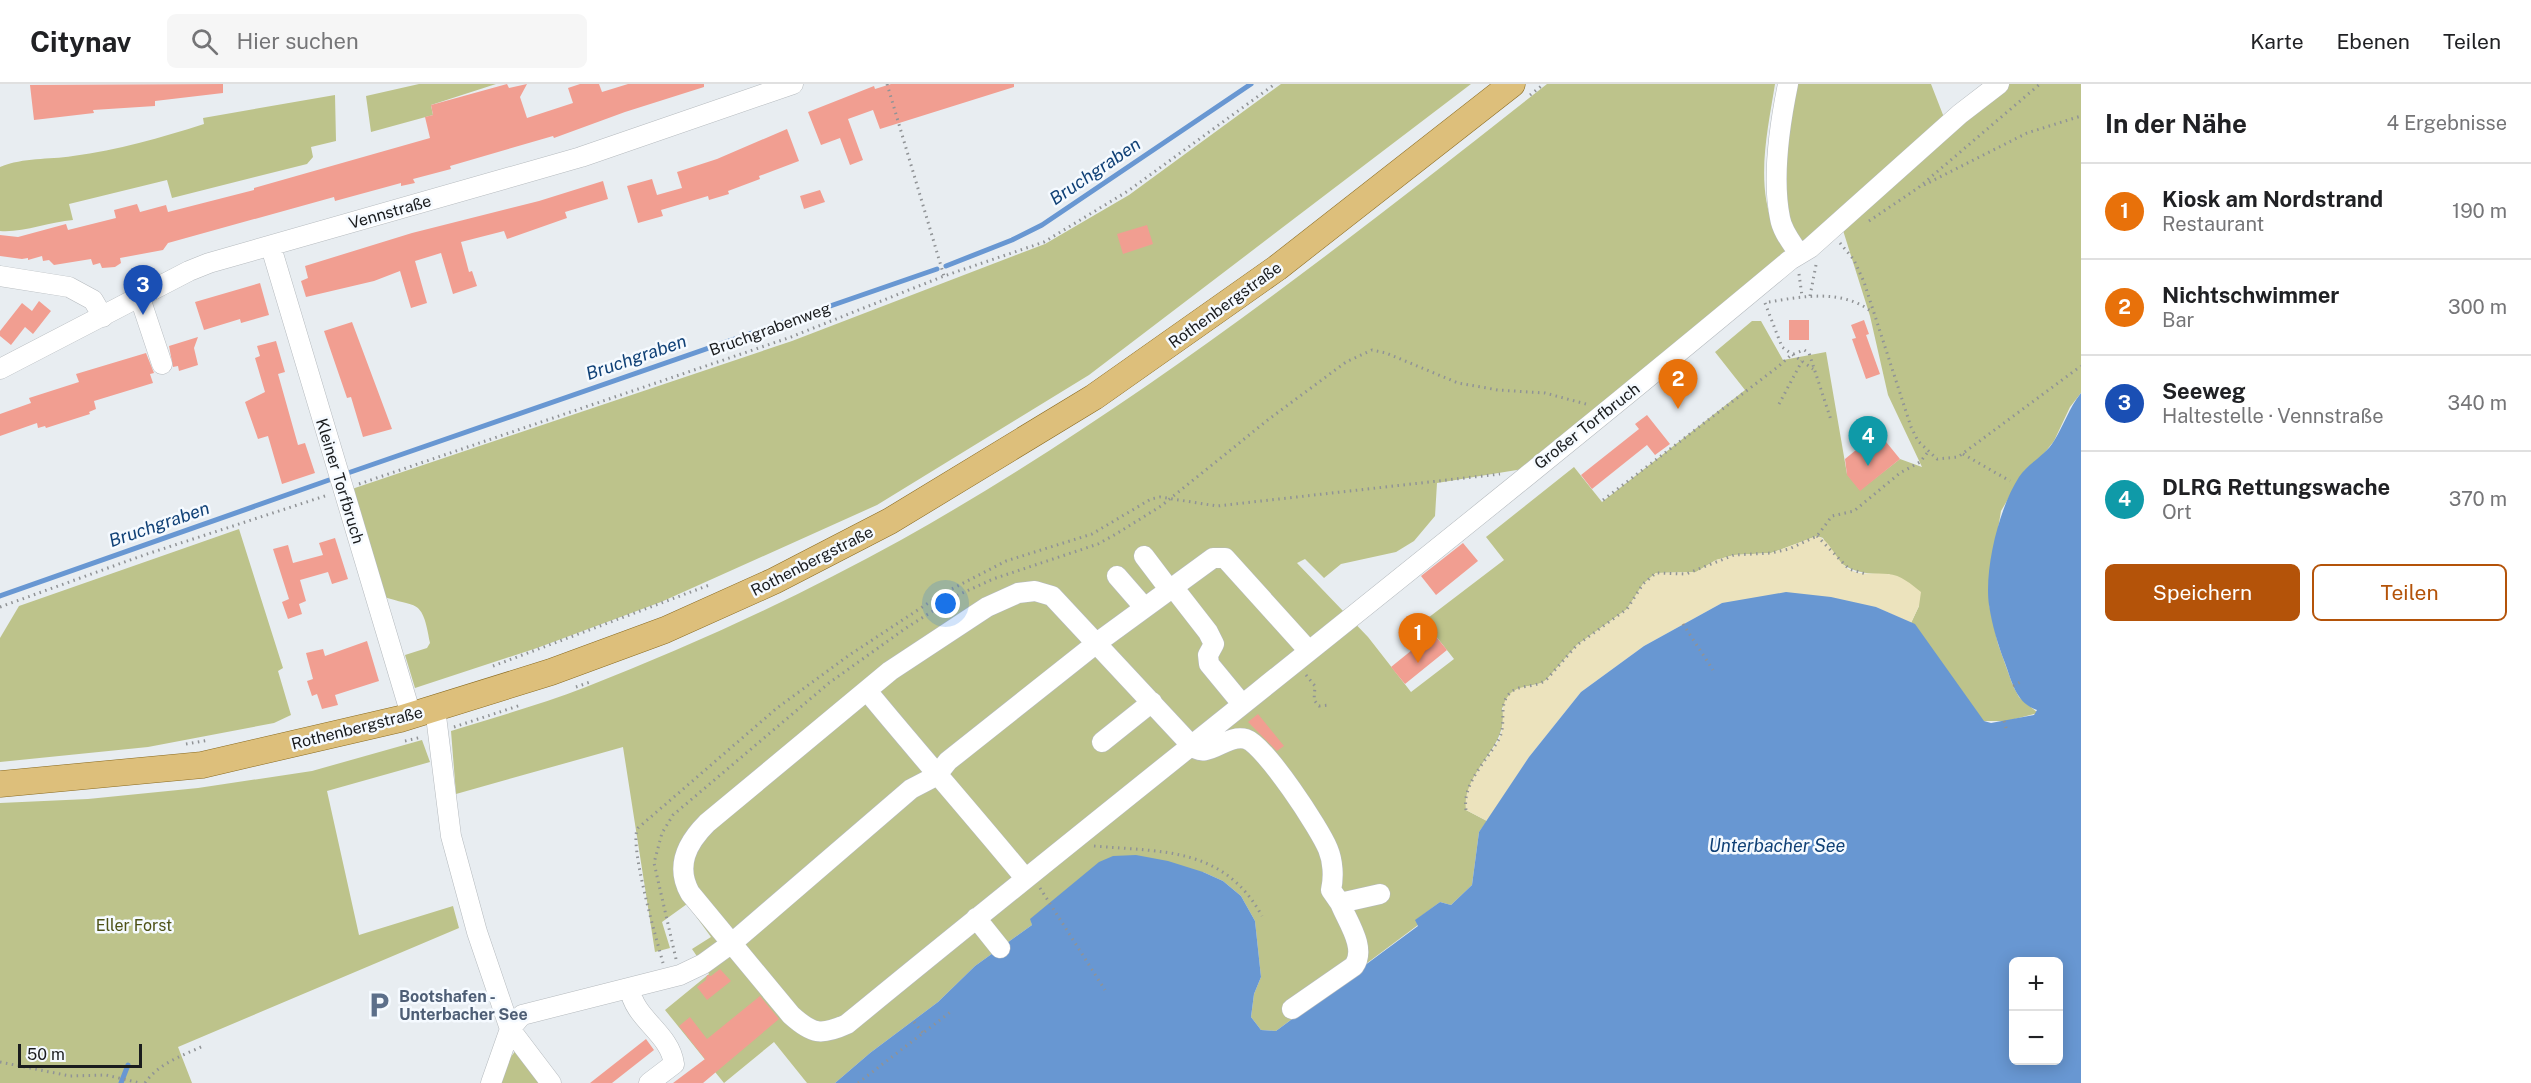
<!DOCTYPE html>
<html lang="de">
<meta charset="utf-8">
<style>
body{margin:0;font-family:"Public Sans",sans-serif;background:#f6f6f6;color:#202124}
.controls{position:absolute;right:18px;bottom:18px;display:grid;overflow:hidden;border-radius:9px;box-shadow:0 3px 15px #0003}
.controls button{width:54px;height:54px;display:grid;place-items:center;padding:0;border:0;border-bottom:2px solid #e0e0e0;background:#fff;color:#202124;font:30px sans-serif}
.scale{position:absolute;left:18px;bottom:15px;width:124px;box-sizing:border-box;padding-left:6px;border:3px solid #1a1c1e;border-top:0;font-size:16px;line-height:21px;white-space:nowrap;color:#1a1c1e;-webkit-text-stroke:4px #f5faff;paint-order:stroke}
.you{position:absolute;left:946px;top:520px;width:21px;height:21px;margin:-15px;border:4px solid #fff;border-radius:50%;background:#1a73e8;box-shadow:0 0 0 9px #1a73e833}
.badge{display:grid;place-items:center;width:39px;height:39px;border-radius:50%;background:#b45309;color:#fff;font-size:20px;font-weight:700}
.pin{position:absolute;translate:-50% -50px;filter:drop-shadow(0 2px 3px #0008)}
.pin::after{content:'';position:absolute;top:32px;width:21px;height:18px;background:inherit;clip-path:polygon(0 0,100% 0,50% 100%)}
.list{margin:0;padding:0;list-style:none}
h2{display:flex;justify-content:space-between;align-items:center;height:78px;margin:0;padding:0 24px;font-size:26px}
h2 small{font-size:20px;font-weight:400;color:#757577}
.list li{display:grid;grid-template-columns:39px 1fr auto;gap:18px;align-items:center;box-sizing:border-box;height:96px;padding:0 24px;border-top:2px solid #e0e0e0}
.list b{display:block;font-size:22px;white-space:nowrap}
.list p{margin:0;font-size:20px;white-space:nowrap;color:#757577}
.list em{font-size:20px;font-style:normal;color:#757577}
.actions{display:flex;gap:12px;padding:18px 24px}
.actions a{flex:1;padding:14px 0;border:2px solid #b45309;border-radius:9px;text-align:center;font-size:21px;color:#b45309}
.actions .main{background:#b45309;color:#fff}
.icon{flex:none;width:33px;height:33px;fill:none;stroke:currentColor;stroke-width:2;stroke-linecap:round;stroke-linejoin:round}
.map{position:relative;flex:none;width:2081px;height:999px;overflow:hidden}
header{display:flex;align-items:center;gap:36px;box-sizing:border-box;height:84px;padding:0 30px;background:#fff;border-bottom:2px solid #e0e0e0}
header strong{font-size:28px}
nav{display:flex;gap:33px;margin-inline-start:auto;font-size:21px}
.search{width:420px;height:54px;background:#f6f6f6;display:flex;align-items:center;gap:15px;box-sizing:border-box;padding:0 21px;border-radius:9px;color:#757577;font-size:22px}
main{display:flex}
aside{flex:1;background:#fff}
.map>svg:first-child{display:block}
</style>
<header>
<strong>Citynav</strong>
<div class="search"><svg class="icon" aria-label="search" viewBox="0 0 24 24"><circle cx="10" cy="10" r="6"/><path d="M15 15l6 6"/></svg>Hier suchen</div>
<nav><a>Karte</a><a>Ebenen</a><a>Teilen</a></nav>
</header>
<main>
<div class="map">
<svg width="2081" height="999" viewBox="0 0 2081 999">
<rect width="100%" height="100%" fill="#e8edf1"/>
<path fill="#bdc38b" d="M419,0H496L431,21L433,31L371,48L366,12Z
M1281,0H1471L1089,291L877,421L661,518L537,564L415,604L405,571L427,564L430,559C422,512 417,525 382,512L346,407L792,257L1045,160L1129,111Z
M1547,0H1775C1768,45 1755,99 1774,143C1778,153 1784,163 1789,172L1529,384L1437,399L1435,432L1414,457L1396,468L1341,480L1324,494L1305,475L1297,479L1368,553L1411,608L1454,575L1424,537L1504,476L1486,453L1574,383L1602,418L1745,306L1715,268L1752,237H1761L1783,276L1826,268L1847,390L1860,406L1900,375L1922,383L1888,311L1870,232L1841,140L2005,0H2081V309L2070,323L2054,357L2042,372L2025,386L2001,427L1997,451L1989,520L1998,560L2013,602L2019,613L2038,629L2007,637H1983L1911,539L1919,522L1889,490C1857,491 1837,485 1823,454L1817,452L1771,469L1734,471L1716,476L1696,488L1656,489L1643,500L1627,525L1577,561L1547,595L1542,599L1524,603L1502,624C1509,655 1480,675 1470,702C1467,709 1467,718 1466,726L1487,737L1479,748L1472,801L1451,821L1440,818L1416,836L1418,841L1276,947L1261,946L1251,933L1254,910L1261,893L1255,837L1241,812L1223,797L1203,788L1070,804L1031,835L1032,841L975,882L938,918L870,969L835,999H807L774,958L724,999L665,926L709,890L692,865L711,853L687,820L662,838L670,864L655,868L623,663L456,710L451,647C496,633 542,620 586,603C693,561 800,512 901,456C1131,327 1340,163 1547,0Z
M1793,0H1931L1945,36L1803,162L1785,135L1782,94Z
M335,11L336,57L311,63L313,73L307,80L172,114L167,96L69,120L73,136C50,138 21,149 0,147V83C25,73 47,76 73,72C118,66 160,54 204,40L203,34Z
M239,445L283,584L278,587L291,631L274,639L148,663L0,678V554L19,522Z
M422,656L430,678L327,707L359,851L453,822L459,844L178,963L192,999H0V719L88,715L198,704L312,687Z
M516,966L543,999H499L507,978Z"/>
<path fill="#ece3bd" d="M1817,452C1831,456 1836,478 1850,486C1863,492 1875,488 1888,490C1901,491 1911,500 1921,508L1919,522L1911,539L1876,523L1722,519L1644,562L1581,608L1529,673L1487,737L1466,726C1462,699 1487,677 1499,655C1507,639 1498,622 1509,611C1519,599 1536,605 1547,595L1577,561L1627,525L1643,500L1656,489L1696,488L1716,476L1734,471L1771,469Z"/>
<path fill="#6897d2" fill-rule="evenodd" d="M2081,309V999H835L870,969L938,918L975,882L1032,841L1030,835L1099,778L1113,772L1136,771L1168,777L1203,788L1223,797L1241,812L1255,837L1261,893L1254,910L1251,933L1261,946L1276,947L1418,842L1415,836L1440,818L1451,821L1472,801L1479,748L1529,673L1581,608L1644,562L1722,519L1786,508L1831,513L1876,523L1915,540L1984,637L1991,639L2034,631L2037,626C2016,619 2012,598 2005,579C1998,561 1992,541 1989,521C1984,485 1999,424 2019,393C2028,379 2045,372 2054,357C2064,341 2069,324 2081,309ZM2014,878H2058V976H2014Z"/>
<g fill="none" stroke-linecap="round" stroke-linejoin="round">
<path stroke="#6897d2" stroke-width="5" d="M946,182L1012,156L1042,141L1251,0
M345,390L937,185
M0,512L329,396
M121,999L128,981"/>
</g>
<path fill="#f19e91" d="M223,0V9L155,17V22L93,26L94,29L34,36L30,1Z
M507,0L509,4L527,0L520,13L527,34L573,19L568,4L580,0H599L602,8L628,0H704V3L625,28L554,54L553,52L450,82L451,85L413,95L415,99L401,102V99L335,117L334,113L168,159L163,166L120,174L121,179L115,183L102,184L100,179L93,181L91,175L54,181L49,176L43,177L42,172L28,176V174L22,175L0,172V151L18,153L66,140L68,146L116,134L114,126L137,120L140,128L166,121L168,128L254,106V104L430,54L425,33L433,31L431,21Z
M891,0H1014V3L880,45L873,26L848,35L863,76L850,81L840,54L821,61L808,28L874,2L875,5Z
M787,45L799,77L759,92L760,95L728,107L729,110L709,116L708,112L661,126L663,132L638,139L627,102L652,95L657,111L682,104L677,88L717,75Z
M603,97L608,115L565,128L567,134L507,155L504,147L461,158L469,188L472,187L477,202L453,210L441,169L415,177L427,219L411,224L400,187L374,197L306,213L301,197L308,194L305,182L412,149L539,117Z
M820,106L825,118L804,125L800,112Z
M1147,141L1153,160L1123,170L1117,150Z
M260,199L269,231L241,239L240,235L204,246L195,218Z
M39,217L51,227L33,250L25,243L11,261L0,252V247L22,219L32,227Z
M1789,236H1809V256H1789Z
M1864,236L1869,250L1866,251L1880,290L1866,295L1852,255L1856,254L1851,241Z
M352,238L392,345L363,353L351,313L347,314L324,247Z
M198,253L194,264L198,281L179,287L178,282L173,283L169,262Z
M276,257L285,288L278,290L298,361L305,359L315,389L282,400L268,352L258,355L245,318L265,308L255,274L260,272L257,262Z
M146,269L154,289L150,290L153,299L94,317L96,325L89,328L90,330L46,344L45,342L38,344L37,339L0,352V330L31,319L29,314L79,298L76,290Z
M1647,331L1670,360L1655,371L1647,361L1592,405L1581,391L1639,345L1635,340Z
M1878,348L1900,375L1860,407L1847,391L1845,375Z
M335,454L348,495L332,500L328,488L300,496L306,517L299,520L302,530L288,535L282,518L289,515L273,465L288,461L293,479L323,471L319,459Z
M1463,459L1478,477L1436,511L1421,492Z
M1433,549L1447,566L1405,600L1391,583Z
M367,557L379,597L335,611L338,621L322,625L317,610L312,612L307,597L313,595L306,569L323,565L325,572Z
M1258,630L1284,662L1277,667L1248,638Z
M720,885L731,897L707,916L697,903L706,896L707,891L711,892Z
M760,912L779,935L703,999H673L705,975L679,942L690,933L707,955Z
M646,955L654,966L612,999H590Z"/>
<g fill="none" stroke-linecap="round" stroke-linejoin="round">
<defs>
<path id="minor" d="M1788,0C1780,39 1772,95 1780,134C1782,147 1792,159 1799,170
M271,163L411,631
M0,192L69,203L93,216L103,233
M140,214L162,280
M0,285L189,187L209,179L581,73L793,0
M1144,472L1169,505
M1117,492L1144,523
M1173,503L1208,548L1214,560L1208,571L1209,580L1242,620
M868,608C920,671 973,731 1025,794
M435,624L451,752L477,848L510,945L551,999
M1102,658L1152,618
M1380,810L1340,819L1331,806C1334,793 1333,777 1328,765C1320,745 1265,661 1246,655C1226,649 1207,678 1191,661L1052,512L1035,507L1018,509L987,523L890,587L707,739C687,759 675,782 690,809L791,931C812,950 821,952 847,940C1160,683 1480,435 1790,176L1810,164L1960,30L1999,0
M976,834L1000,864
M630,905C634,935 670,949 674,980L649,999
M1292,925L1354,882C1367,864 1347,837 1340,819
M491,999L510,945L522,931L680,891L703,880L732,859L911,705L936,692L948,677L1098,558L1213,474H1225L1309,567"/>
<path id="major" d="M0,700L202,681L400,635L551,588L665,546L774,497L890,437L1094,313L1277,184L1512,0"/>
</defs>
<use href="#minor" stroke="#b5babe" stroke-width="21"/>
<use href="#major" stroke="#8a6b21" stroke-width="27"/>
<path stroke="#909396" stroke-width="3" stroke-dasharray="1.5 4.5" stroke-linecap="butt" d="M887,0L944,192
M1530,11L1544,0
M1924,101L2027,49L2081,32
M1869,137L1918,104L2040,0
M1840,159L1854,176L1864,198L1911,343L1918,357L1937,375L1958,373L2081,282
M1799,190L1802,212
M1810,212L1816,181
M1769,218C1805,212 1842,205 1872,228
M1765,219L1782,263L1813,285
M1779,320L1802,277
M1963,370L2010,397
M359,400L791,253L944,192L1044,158L1128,107L1275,0
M1603,416L1779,282L1791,271L1804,266L1809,269L1831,336
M1817,452L1849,485L1866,490
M0,523L144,471L328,411
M1683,540L1713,586
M493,582L712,500
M1306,591L1315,602L1314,616L1319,622L1330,621
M2013,602L2022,597
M576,603L590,598
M2004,637L2007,647
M454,643L521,621
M405,657L422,653
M186,660L209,656
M1466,726C1462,699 1487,677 1499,655C1507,639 1498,622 1509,610C1519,599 1536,605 1547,595L1577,561L1627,525L1643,500L1656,489L1686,490L1734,471L1771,469L1789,465L1817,452L1832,432L1854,427L1900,389L1920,378L1928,368
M1094,762C1163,768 1224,763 1262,832
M1040,804L1105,906
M676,875L654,779L662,749L673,731L829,599L906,544L958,511L993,495L1098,460L1116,450L1161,422L1269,335L1346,278L1372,266L1386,269L1458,299L1498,306L1545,309L1586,320
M663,879C657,857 628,758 638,744L777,624L848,572L942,510L1006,477L1092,450L1151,415L1160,413L1217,422L1500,390
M914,938L923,949
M0,978L70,992L106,991L140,999
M145,999C159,979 182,972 203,962
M858,999L953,926"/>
<use href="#minor" stroke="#fff" stroke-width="20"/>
<use href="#major" stroke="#ddbf7b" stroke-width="26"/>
</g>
<defs>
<symbol id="parking-bare" viewBox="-9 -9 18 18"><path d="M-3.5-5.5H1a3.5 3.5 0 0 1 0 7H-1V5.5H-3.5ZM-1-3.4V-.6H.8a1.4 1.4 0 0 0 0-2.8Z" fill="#5c6f8a" stroke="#f5faff" stroke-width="2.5" paint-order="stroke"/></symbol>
</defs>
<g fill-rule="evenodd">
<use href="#parking-bare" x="360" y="902" width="38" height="38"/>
</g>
<g text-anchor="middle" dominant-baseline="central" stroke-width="5" stroke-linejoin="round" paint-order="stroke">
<g font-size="16" fill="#1a1c1e" stroke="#f5faff">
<text transform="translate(390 128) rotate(-16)">Vennstraße</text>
<text transform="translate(1225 221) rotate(-36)">Rothenbergstraße</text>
<text transform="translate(770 245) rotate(-20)">Bruchgrabenweg</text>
<text transform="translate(1587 342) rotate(-38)">Großer Torfbruch</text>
<text transform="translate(340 397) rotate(73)">Kleiner Torfbruch</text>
<text transform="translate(812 477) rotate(-27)">Rothenbergstraße</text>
<text transform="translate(357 644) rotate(-14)">Rothenbergstraße</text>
</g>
<g font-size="16" fill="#4d5116" stroke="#f5faff">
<text x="134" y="841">Eller Forst</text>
</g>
<g font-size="16" font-weight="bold" fill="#4e5e75" stroke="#f5faff" text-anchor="start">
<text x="399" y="912">Bootshafen -<tspan x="399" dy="18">Unterbacher See</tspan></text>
</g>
<g font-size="18" font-style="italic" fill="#0f4076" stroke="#f5faff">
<text transform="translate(1095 87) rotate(-34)">Bruchgraben</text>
<text transform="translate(636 273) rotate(-19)">Bruchgraben</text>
<text transform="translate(159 440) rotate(-19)">Bruchgraben</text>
<text x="1777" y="761">Unterbacher See</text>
</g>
</g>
</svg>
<div class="controls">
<button>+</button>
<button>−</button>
</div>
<div class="scale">50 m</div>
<div class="you"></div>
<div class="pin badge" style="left:1418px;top:579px;background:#e8710a">1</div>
<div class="pin badge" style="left:1678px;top:325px;background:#e8710a">2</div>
<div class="pin badge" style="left:143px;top:231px;background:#1a4fb4">3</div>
<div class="pin badge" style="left:1868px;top:382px;background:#0f9aa8">4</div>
</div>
<aside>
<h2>In der Nähe<small>4 Ergebnisse</small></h2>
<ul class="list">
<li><span class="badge" style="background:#e8710a">1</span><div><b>Kiosk am Nordstrand</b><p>Restaurant</p></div><em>190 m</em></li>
<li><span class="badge" style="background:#e8710a">2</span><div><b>Nichtschwimmer</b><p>Bar</p></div><em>300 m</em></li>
<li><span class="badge" style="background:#1a4fb4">3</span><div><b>Seeweg</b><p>Haltestelle · Vennstraße</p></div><em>340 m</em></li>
<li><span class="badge" style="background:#0f9aa8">4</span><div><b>DLRG Rettungswache</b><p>Ort</p></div><em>370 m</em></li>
</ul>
<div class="actions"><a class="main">Speichern</a><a>Teilen</a></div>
</aside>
</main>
